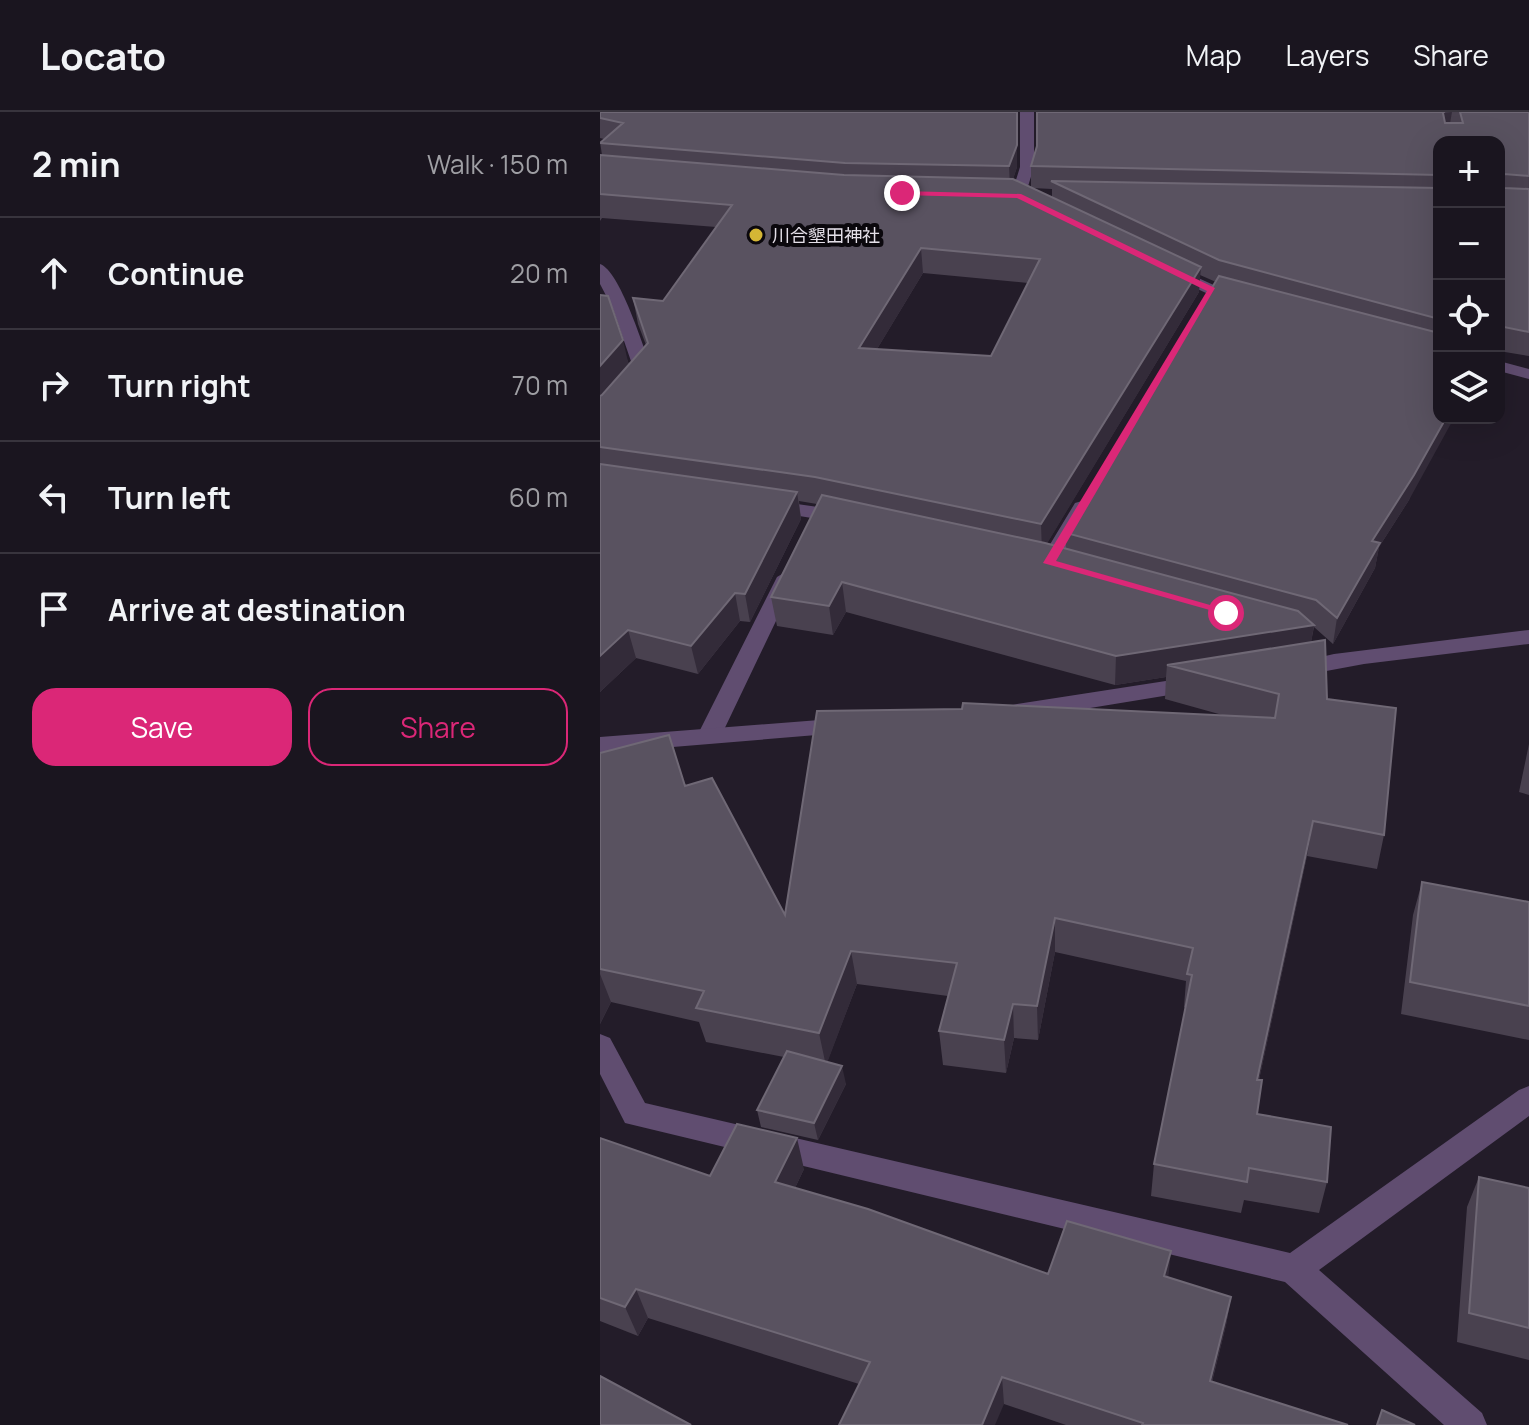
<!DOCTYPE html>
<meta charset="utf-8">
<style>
body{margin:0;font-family:Manrope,"Noto Sans JP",sans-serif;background:#27222c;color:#f1f3f6}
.controls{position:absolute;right:24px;top:24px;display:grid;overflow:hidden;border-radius:16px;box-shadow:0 8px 32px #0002}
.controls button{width:72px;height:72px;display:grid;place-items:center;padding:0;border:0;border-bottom:2px solid #38343d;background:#1a151f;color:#f1f3f6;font:40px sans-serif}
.stop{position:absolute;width:24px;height:24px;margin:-18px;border:6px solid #db2777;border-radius:50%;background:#fff}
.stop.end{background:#db2777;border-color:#fff;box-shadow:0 2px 8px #0008}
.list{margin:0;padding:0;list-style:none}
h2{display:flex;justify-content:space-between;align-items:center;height:104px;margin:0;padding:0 32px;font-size:34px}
h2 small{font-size:26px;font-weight:400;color:#9f9fa4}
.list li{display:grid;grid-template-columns:52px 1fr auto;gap:24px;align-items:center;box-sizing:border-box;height:112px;padding:0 32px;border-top:2px solid #38343d}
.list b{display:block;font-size:30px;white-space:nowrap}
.list em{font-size:26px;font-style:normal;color:#9f9fa4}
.actions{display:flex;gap:16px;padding:24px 32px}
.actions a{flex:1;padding:18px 0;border:2px solid #db2777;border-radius:24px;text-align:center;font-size:28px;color:#db2777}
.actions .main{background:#db2777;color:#fff}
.icon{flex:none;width:44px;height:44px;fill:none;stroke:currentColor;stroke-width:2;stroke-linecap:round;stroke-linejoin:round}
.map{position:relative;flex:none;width:929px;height:1313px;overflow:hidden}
header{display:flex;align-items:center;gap:48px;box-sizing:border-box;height:112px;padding:0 40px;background:#1a151f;border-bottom:2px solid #38343d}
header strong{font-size:38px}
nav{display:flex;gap:44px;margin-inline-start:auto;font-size:28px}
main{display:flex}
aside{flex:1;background:#1a151f}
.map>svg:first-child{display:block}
</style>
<header>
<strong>Locato</strong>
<nav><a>Map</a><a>Layers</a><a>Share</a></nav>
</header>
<main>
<aside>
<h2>2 min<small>Walk · 150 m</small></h2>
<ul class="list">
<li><svg class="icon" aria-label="ahead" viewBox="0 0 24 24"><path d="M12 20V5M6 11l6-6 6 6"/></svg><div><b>Continue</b></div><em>20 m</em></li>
<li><svg class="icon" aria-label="right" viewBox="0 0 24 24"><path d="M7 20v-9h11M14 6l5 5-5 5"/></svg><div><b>Turn right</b></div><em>70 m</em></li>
<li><svg class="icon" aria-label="left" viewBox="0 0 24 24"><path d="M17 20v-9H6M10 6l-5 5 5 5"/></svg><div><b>Turn left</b></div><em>60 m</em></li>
<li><svg class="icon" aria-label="arrive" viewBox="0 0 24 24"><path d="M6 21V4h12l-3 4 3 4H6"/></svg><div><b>Arrive at destination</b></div></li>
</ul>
<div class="actions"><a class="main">Save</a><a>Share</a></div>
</aside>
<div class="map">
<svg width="929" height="1313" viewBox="0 0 929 1313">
<rect width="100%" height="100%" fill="#231c29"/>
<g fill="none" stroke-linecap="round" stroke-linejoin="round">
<path fill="#604d70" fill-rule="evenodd" d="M0,152C20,159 43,234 51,255L48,259H36L33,255L13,197L0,172Z
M899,249L929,257V267L899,259Z
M169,388L218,395L228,401L218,407L162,398L159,394L162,390Z
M482,389L492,395L456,455L449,457L432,453L429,449L432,445L443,444L475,391Z
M187,459L197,465L121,624L117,630H101L97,624L177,465Z"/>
<path fill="#604d70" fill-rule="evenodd" d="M420,0H434V55L425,84L418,88L411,84L420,55Z
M572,154L618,175L620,178L618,181H606L566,162V156Z
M929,518V532L764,552L694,565L686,563L683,558L686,553L734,542Z
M598,564L606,567L609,572L606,577L417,608L409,606L405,600L409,594L417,592Z
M245,606L253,608L257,614L253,620L0,641V625Z
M0,922L10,926L45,991L690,1141L919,978L929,974V1004L719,1158L882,1301L887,1313H844L685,1170L25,1011L0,962Z"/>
</g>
<path fill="#49414f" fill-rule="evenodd" d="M0,0L417,55L413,67L431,76V54L437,34V0H929V244L899,239V30H839V306L809,388L779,435L775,456L733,532L714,515L711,530L727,587L784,723L777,757L707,744L659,968L657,1002L727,1070L719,1101L644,1088L641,1101L551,1084L554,1052L586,896L584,895L586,869L455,840L438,928L414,926L406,961L343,953L339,919L348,884L257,872L227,950L246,972L218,1028L161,1015L157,998L184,945L106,930L99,910L11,890L0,912V641L85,674L185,803L626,604L565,587L566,565L515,573L246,500L233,523L177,514L171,485L217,392L199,389L201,407L150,510L140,509L98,562L36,546L0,580V183L29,252L46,233L38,212L33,186L63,189L116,115L2,106L0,109V43H2L0,30L4,27L0,26ZM432,76L452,77V85ZM323,161L428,171L391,244L277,237ZM600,163L616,170L466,421V436L447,431L599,180Z
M929,632V683L919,680Z
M822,770L929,790V928L801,902L813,803Z
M0,1026L110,1064L204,1057L195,1076L448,1162L568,1166L631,1185L626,1213L612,1270L748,1313H466L404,1292L259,1272L48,1206L38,1224L0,1209Z
M879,1065L929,1076V1248L857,1230L867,1095Z"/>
<path fill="#332b39" d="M417,0V55L410,76L409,54Z
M852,0L849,17L840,21L843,1Z
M321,136L323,161L262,262L259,236Z
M601,155L599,180L442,440L441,412Z
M23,228L29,254L0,288V254Z
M846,306H854L809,388L779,435L775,456L733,532L737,506L772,429Z
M197,380L201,407L150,510L145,482Z
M242,470L246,500L233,523L229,494Z
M135,481L140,509L98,562L91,534Z
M714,513L709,543L567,553L566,565L515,573L516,544Z
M28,518L36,546L0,580V544Z
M713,709L707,744L652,1000L657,968Z
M455,806V840L438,928L437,894Z
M251,839L257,872L226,954L219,921Z
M0,862L11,890L0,912Z
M413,892L414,926L406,961L404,928Z
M242,954L246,972L218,1028L214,1011Z
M197,1026L204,1057L183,1101L175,1070Z
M571,1139L568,1168L564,1164Z
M36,1177L48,1206L38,1224L25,1195Z
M631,1185L626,1213L605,1296L610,1269Z
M402,1265L404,1292L395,1313H382Z"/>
<path fill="#595260" stroke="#6f6875" stroke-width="2" fill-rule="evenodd" d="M0,0H417V33L409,54L245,51L0,31L23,11L0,6Z
M437,0H844L843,1L845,11H863L860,0H929V64L904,62L901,73L904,76L929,77V220L899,214V30H839V63L431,54L437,34Z
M0,43L244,63L413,67L601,155L441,412L215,365L0,335V284L2,283L48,231L33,186L63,189L132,93L0,82ZM321,136L440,147L391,244L259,236Z
M451,69L839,76V207L619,148Z
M619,164L839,221V306H846L814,363L772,429L780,431L737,506L716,488L466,421Z
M0,183L8,184L23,228L0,254Z
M0,352L197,380L145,482L135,481L91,534L28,518L0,544Z
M222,383L445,431L698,499L714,513L516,544L242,470L229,494L171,485Z
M725,528L727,587L796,596L784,723L713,709L657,968H662L657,1002L731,1015L727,1070L649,1056L647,1070L554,1052L592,863L587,862L593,836L455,806L437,894L413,892L404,928L339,919L357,851L251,839L219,921L96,896L104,879L0,857V641L69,623L85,674L112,666L185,803L217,599L362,597L363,591L675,606L679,582L567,553Z
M822,770L929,790V894L810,870Z
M187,939L242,954L214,1011L157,998Z
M137,1012L197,1026L175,1070L268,1097L448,1162L467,1109L571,1139L564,1164L631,1185L610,1269L748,1313H542L543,1311L402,1265L382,1313H239L270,1250L36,1177L25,1195L0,1186V1026L110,1064Z
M879,1065L929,1076V1216L869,1201Z
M0,1264L91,1313H0Z
M782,1298L815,1313H777Z"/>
<path fill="#db2777" d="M302,79L421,82L615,176L456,449L631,499V504L443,451L607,179L417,86L300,83Z"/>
<circle fill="#d4b635" stroke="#0b080d" stroke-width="3" cx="156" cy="123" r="8"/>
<g text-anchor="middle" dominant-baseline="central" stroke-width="8" stroke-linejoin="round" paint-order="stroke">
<g font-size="18" fill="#e4dfe8" stroke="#0b080d" text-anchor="start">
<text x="172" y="123">川合墾田神社</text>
</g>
</g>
</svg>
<div class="controls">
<button>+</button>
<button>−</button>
<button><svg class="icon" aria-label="locate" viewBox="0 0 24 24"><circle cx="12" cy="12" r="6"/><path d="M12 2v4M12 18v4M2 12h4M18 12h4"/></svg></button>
<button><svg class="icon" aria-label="layers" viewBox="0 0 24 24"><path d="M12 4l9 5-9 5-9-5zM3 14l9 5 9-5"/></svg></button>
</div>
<div class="stop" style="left:626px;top:501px"></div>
<div class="stop end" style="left:302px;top:81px"></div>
</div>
</main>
